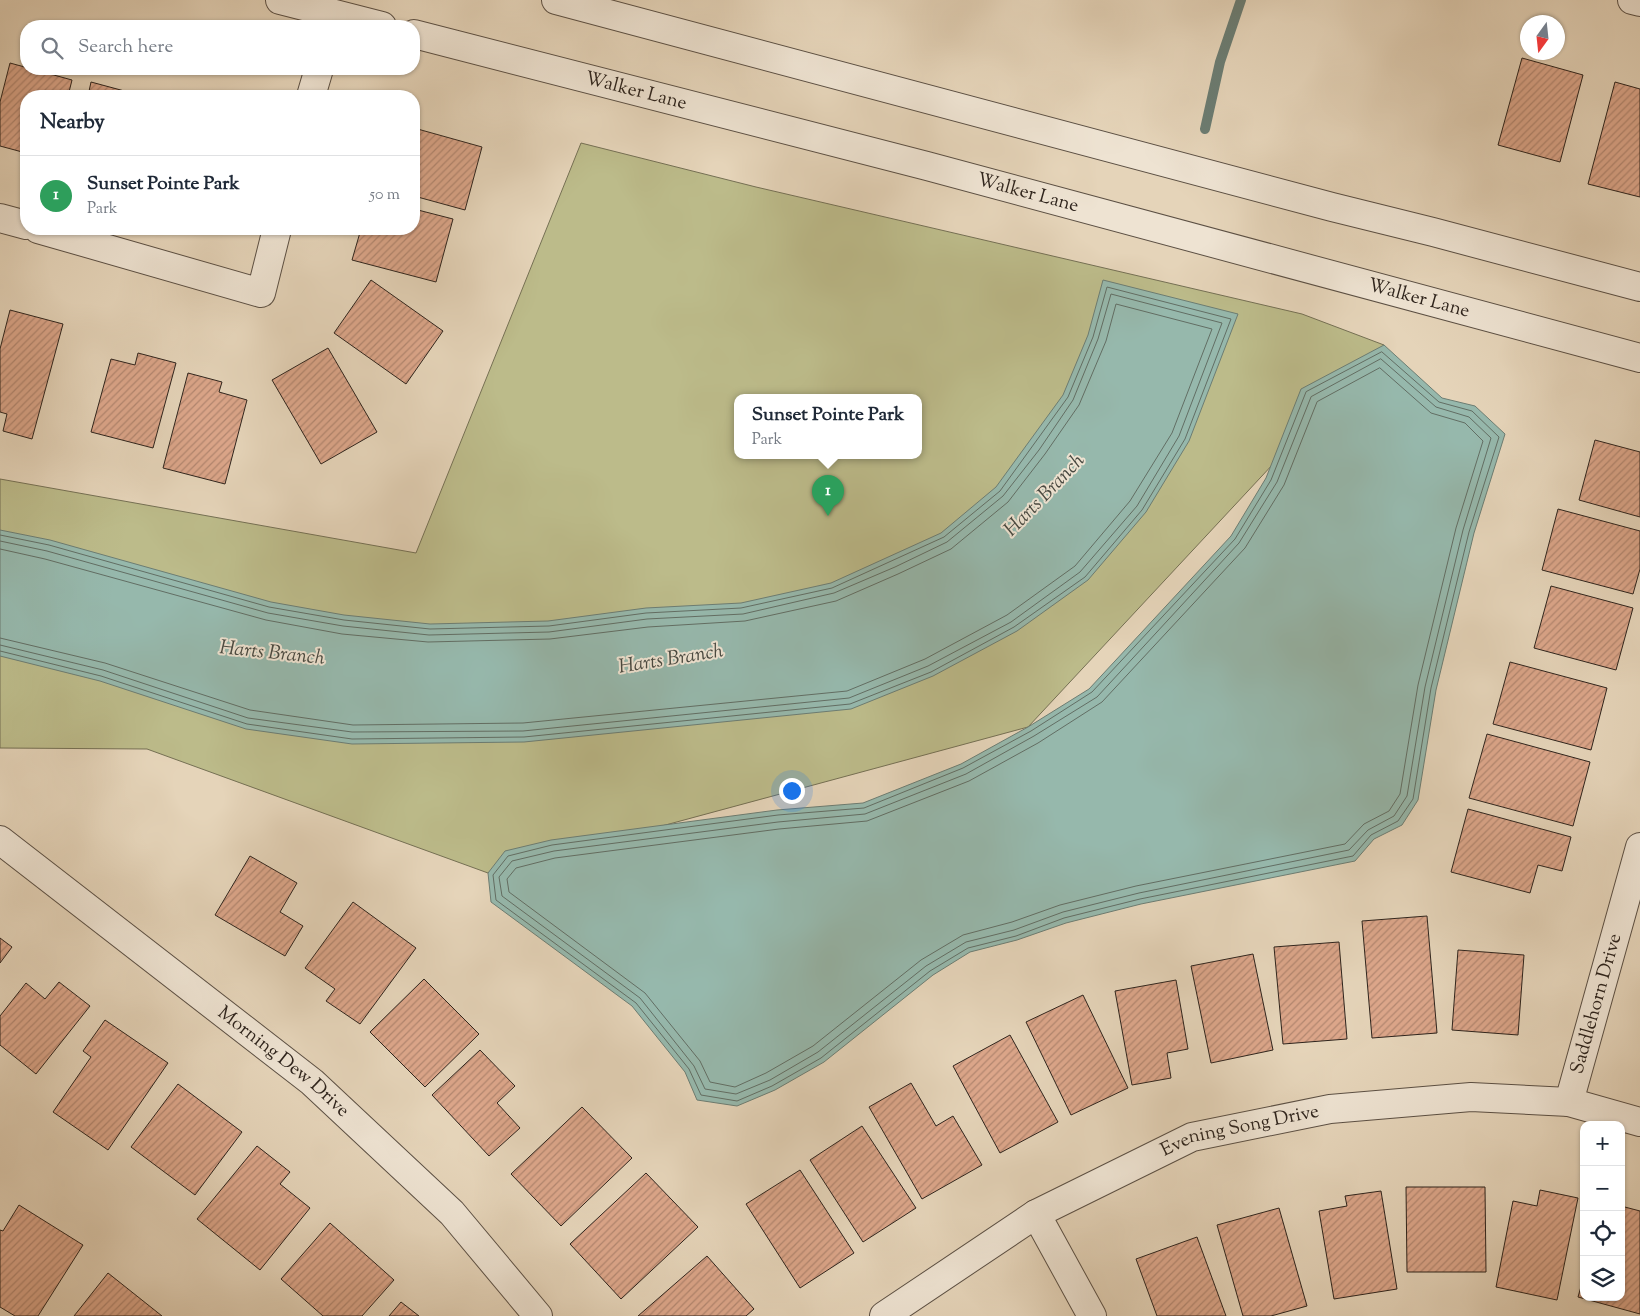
<!DOCTYPE html>
<meta charset="utf-8">
<style>
body{margin:0;font-family:"Sorts Mill Goudy",serif;background:#f2f2f3;color:#1f2937}
.controls{position:absolute;right:15px;bottom:15px;display:grid;overflow:hidden;border-radius:10px;box-shadow:0 1px 4px #0004}
.controls button{width:45px;height:45px;display:grid;place-items:center;padding:0;border:0;border-bottom:1px solid #e0e1e3;background:#fff;color:#1f2937;font:25px sans-serif}
.compass{position:absolute;left:1520px;top:15px;width:45px;height:45px;border-radius:50%;background:#fff;box-shadow:0 1px 4px #0004;rotate:195deg}
.you{position:absolute;left:791px;top:790px;width:18px;height:18px;margin:-12px;border:4px solid #fff;border-radius:50%;background:#1a73e8;box-shadow:0 0 0 8px #1a73e833}
.badge{display:grid;place-items:center;width:32px;height:32px;border-radius:50%;background:#8f2418;color:#fff;font-size:16px;font-weight:700}
.pin{position:absolute;translate:-50% -41px;filter:drop-shadow(0 1px 2px #0008)}
.pin::after{content:'';position:absolute;top:26px;width:18px;height:15px;background:inherit;clip-path:polygon(0 0,100% 0,50% 100%)}
.popup{position:absolute;left:734px;top:394px;width:188px;height:65px;box-sizing:border-box;display:grid;place-content:center;border-radius:10px;background:#fff;filter:drop-shadow(0 1px 4px #0005);font-size:16px;white-space:nowrap;color:#747a83}
.popup b{font-size:19px;color:#1f2937}
.popup::after{content:'';position:absolute;left:50%;top:100%;margin-left:-10px;border:10px solid transparent;border-top-color:#fff}
.list{margin:0;padding:0;list-style:none}
h2{display:flex;justify-content:space-between;align-items:center;height:65px;margin:0;padding:0 20px;font-size:21px}
h2 small{font-size:16px;font-weight:400;color:#747a83}
.list li{display:grid;grid-template-columns:32px 1fr auto;gap:15px;align-items:center;box-sizing:border-box;height:80px;padding:0 20px;border-top:1px solid #e0e1e3}
.list b{display:block;font-size:19px;white-space:nowrap}
.list p{margin:0;font-size:16px;white-space:nowrap;color:#747a83}
.list em{font-size:16px;font-style:normal;color:#747a83}
.icon{flex:none;width:28px;height:28px;fill:none;stroke:currentColor;stroke-width:2;stroke-linecap:round;stroke-linejoin:round}
.map{position:relative;flex:none;width:1640px;height:1316px;overflow:hidden}
.search{position:absolute;background:#fff;box-shadow:0 1px 4px #0004;left:20px;top:20px;width:400px;height:55px;display:flex;align-items:center;gap:12px;box-sizing:border-box;padding:0 18px;border-radius:20px;color:#747a83;font-size:19px}
.panel{position:absolute;background:#fff;box-shadow:0 1px 4px #0004;left:20px;top:90px;width:400px;height:145px;border-radius:20px}
.map>svg:first-child{display:block}
</style>
<div class="map">
<svg width="1640" height="1316" viewBox="0 0 1640 1316">
<defs>
<pattern id="building-hatch" width="6" height="6" patternUnits="userSpaceOnUse" patternTransform="scale(1.25)"><rect width="6" height="6" fill="#dca68a"/><path d="M-1 1l2-2M0 6l6-6M5 7l2-2" fill="none" stroke="#b38770"/></pattern>
</defs>
<rect width="100%" height="100%" fill="#e5d4b9"/>
<filter id="stains"><feTurbulence type="fractalNoise" baseFrequency=".004" numOctaves="4"/><feColorMatrix values="0 0 0 0 .2 0 0 0 0 .09 0 0 0 0 .02 0 0 0 .5 -.17"/></filter>
<radialGradient id="worn" r=".72"><stop offset=".6" stop-color="#630" stop-opacity="0"/><stop offset="1" stop-color="#630" stop-opacity=".3"/></radialGradient>
<path fill="#bcbb8a" stroke="#757054" fill-rule="evenodd" d="M581,143L756,187L1302,314L1384,345L1028,727L488,873L147,749L0,748V479L416,553ZM738,397H918V455H738Z"/>
<path fill="#96b8ac" stroke="#6c7d73" d="M1103,280L1238,314L1189,441L1146,512L1088,580L1017,631L933,676L851,709L524,742L352,744L246,729L100,681L0,656V530L50,540L271,602L344,615L430,624L548,621L646,608L741,603L831,583L941,533L996,487L1063,395L1088,335Z
M1384,345L1442,398L1475,406L1505,434L1474,533L1436,690L1418,800L1402,825L1374,839L1355,861L1141,904L1066,923L1017,940L970,952L933,975L824,1062L775,1090L737,1106L697,1100L685,1072L632,1006L491,902L488,873L505,851L551,840L777,810L863,803L961,764L1028,727L1089,689L1231,536L1266,478L1301,389Z"/>
<g fill="none" stroke-linecap="round" stroke-linejoin="round">
<path stroke="#626e64" stroke-width="1" d="M1382,352L1439,402L1472,411L1499,437L1469,532L1431,688L1413,799L1398,821L1371,835L1353,856L1140,899L1064,918L1016,936L968,948L930,971L821,1058L772,1086L737,1101L701,1095L689,1069L636,1003L496,900L493,875L508,856L552,845L778,815L864,808L963,768L1031,731L1092,692L1235,539L1271,480L1306,392Z
M1381,359L1436,407L1469,417L1491,438L1463,530L1425,687L1407,796L1394,816L1368,830L1349,850L1139,893L1063,912L1014,930L966,942L926,966L818,1052L770,1080L736,1094L705,1089L694,1066L640,998L502,896L499,877L512,861L554,851L778,822L865,814L966,774L1034,736L1097,697L1239,543L1277,482L1311,397Z
M1380,368L1431,413L1465,423L1483,441L1456,528L1418,685L1400,794L1389,811L1364,824L1345,844L1136,886L1060,905L1012,922L963,935L921,960L813,1046L766,1073L735,1087L710,1082L700,1061L645,993L509,892L507,879L516,868L555,858L779,829L867,821L969,781L1038,743L1102,702L1245,548L1284,485L1317,402Z
M0,535L49,545L269,607L344,620L430,629L549,626L646,613L741,608L832,588L944,537L1000,491L1068,397L1093,337L1107,287L1231,319L1185,439L1142,510L1085,577L1014,627L931,672L850,704L524,737L352,739L247,724L101,676L0,651
M0,541L47,551L268,613L343,626L429,635L549,632L647,619L743,614L834,593L895,567L947,542L1003,496L1039,450L1073,400L1098,339L1111,294L1222,323L1179,436L1137,506L1080,572L1011,622L928,666L849,698L523,731L352,732L248,718L103,670L0,645
M0,549L45,559L266,620L342,634L428,642L550,639L648,627L745,621L836,601L898,574L951,549L1008,502L1045,454L1079,405L1106,341L1116,304L1212,329L1172,433L1130,501L1075,566L1007,615L925,659L847,691L523,723L353,725L250,710L105,663L0,638"/>
<path stroke="#6c7d73" stroke-width="10" d="M1205,129L1220,62L1241,0"/>
</g>
<path fill="url(#building-hatch)" stroke="#2e241d" d="M1522,58L1583,75L1560,162L1498,145Z
M10,63L72,80L68,96H26V153L0,146V102Z
M91,82L143,96H88Z
M1615,82L1640,89V197L1588,184Z
M414,128L482,147L465,210L414,196Z
M414,209L453,219L436,282L352,260L361,229H414Z
M371,280L443,331L406,384L334,333Z
M10,310L63,324L32,439L3,431L7,414L0,412V349Z
M328,348L377,432L321,464L272,380Z
M138,353L176,363L153,448L91,432L111,359L135,365Z
M188,373L222,382L219,392L247,400L225,484L163,468Z
M1595,440L1640,452V517L1579,500Z
M1558,509L1640,531V569L1633,594L1542,570Z
M1551,586L1633,608L1616,670L1534,648Z
M1510,662L1607,688L1591,750L1493,724Z
M1487,734L1590,762L1573,826L1469,798Z
M1468,809L1571,837L1562,871L1538,865L1530,893L1451,872Z
M250,856L297,883L280,912L303,926L285,956L215,915Z
M353,902L416,948L360,1024L326,1001L335,989L305,968Z
M1427,916L1437,1033L1372,1038L1362,921Z
M0,938L12,947L0,963Z
M1339,942L1347,1039L1283,1044L1274,947Z
M1458,950L1524,955L1518,1035L1452,1030Z
M1253,954L1273,1050L1211,1063L1191,966Z
M424,979L479,1034L425,1087L370,1032Z
M1176,980L1188,1049L1167,1053L1171,1078L1132,1085L1115,991Z
M59,982L90,1006L36,1074L0,1045V1016L26,983L45,999Z
M1083,995L1128,1088L1071,1115L1026,1022Z
M105,1020L168,1063L108,1150L53,1112L91,1057L83,1051Z
M1010,1035L1058,1122L1000,1153L953,1066Z
M480,1050L515,1086L497,1103L520,1128L489,1156L432,1095Z
M911,1083L936,1126L953,1116L982,1165L922,1199L869,1107Z
M178,1084L242,1132L195,1195L131,1147Z
M582,1107L632,1158L561,1226L511,1174Z
M862,1126L916,1208L863,1242L810,1160Z
M257,1146L290,1172L280,1184L310,1208L260,1270L197,1219Z
M800,1170L854,1253L800,1288L746,1204Z
M646,1173L698,1227L621,1299L570,1244Z
M1406,1187H1485L1486,1272H1407Z
M1540,1190L1578,1198L1557,1300L1496,1287L1513,1201L1537,1206Z
M1381,1191L1397,1289L1334,1299L1319,1211L1347,1206L1345,1196Z
M19,1205L83,1245L38,1316H15L0,1307V1230L3,1231Z
M1621,1206L1640,1211V1314L1578,1297L1584,1276V1297H1621Z
M1279,1208L1307,1306L1271,1316H1243L1217,1225Z
M330,1223L394,1280L362,1316H323L281,1279Z
M1197,1237L1226,1316H1157L1136,1259Z
M707,1256L754,1309L746,1316H638Z
M108,1273L162,1316H74Z
M401,1302L419,1316H389Z"/>
<g fill="none" stroke-linecap="round" stroke-linejoin="round">
<defs>
<g id="minor">
<path d="M280,0L382,26"/>
<path d="M556,0L1332,207L1433,232L1640,287"/>
<path d="M1632,0L1640,2"/>
<path id="s1" d="M414,34L927,166L1640,358"/>
<path d="M311,96L319,69"/>
<path d="M0,218L26,225"/>
<path d="M38,229L261,293L277,229"/>
<path id="s2" d="M0,840L312,1082L452,1213L538,1316"/>
<path id="s3" d="M1569,1102L1640,847"/>
<path d="M1036,1214L1092,1316"/>
<path id="s4" d="M884,1316L1036,1214L1192,1137L1330,1109L1471,1097L1569,1102L1640,1122"/>
</g>
</defs>
<use href="#minor" stroke="#5c5044" stroke-width="30"/>
<use href="#minor" stroke="#eee3d2" stroke-width="28"/>
</g>
<g text-anchor="middle" dominant-baseline="central" stroke-width="4" stroke-linejoin="round" paint-order="stroke">
<g font-size="19" fill="#2e241d" stroke="#eee3d2">
<text stroke="none"><textPath href="#s1" startOffset="229">Walker Lane</textPath></text>
<text stroke="none"><textPath href="#s1" startOffset="634">Walker Lane</textPath></text>
<text stroke="none"><textPath href="#s1" startOffset="1039">Walker Lane</textPath></text>
<text stroke="none"><textPath href="#s3" startOffset="102">Saddlehorn Drive</textPath></text>
<text stroke="none"><textPath href="#s2" startOffset="360">Morning Dew Drive</textPath></text>
<text stroke="none"><textPath href="#s4" startOffset="405">Evening Song Drive</textPath></text>
</g>
<g font-size="20" font-style="italic" fill="#484941" stroke="#eee3d2">
<text transform="translate(1045 496) rotate(-46)">Harts Branch</text>
<text transform="translate(272 654) rotate(6)">Harts Branch</text>
<text transform="translate(671 660) rotate(-9)">Harts Branch</text>
</g>
</g>
<rect width="100%" height="100%" filter="url(#stains)"/>
<rect width="100%" height="100%" fill="url(#worn)"/>
</svg>
<div class="controls">
<button>+</button>
<button>−</button>
<button><svg class="icon" aria-label="locate" viewBox="0 0 24 24"><circle cx="12" cy="12" r="6"/><path d="M12 2v4M12 18v4M2 12h4M18 12h4"/></svg></button>
<button><svg class="icon" aria-label="layers" viewBox="0 0 24 24"><path d="M12 4l9 5-9 5-9-5zM3 14l9 5 9-5"/></svg></button>
</div>
<svg class="compass" viewBox="-18 -18 36 36"><path d="M0-13l5 13h-10z" fill="#e53935"/><path d="M0 13l5-13h-10z" fill="#747a83"/></svg>
<div class="you"></div>
<div class="pin badge" style="left:828px;top:516px;background:#2e9e5b">1</div>
<div class="popup"><b>Sunset Pointe Park</b>Park</div>
<div class="search"><svg class="icon" aria-label="search" viewBox="0 0 24 24"><circle cx="10" cy="10" r="6"/><path d="M15 15l6 6"/></svg>Search here</div>
<section class="panel">
<h2>Nearby<small></small></h2>
<ul class="list">
<li><span class="badge" style="background:#2e9e5b">1</span><div><b>Sunset Pointe Park</b><p>Park</p></div><em>50 m</em></li>
</ul>
</section>
</div>
